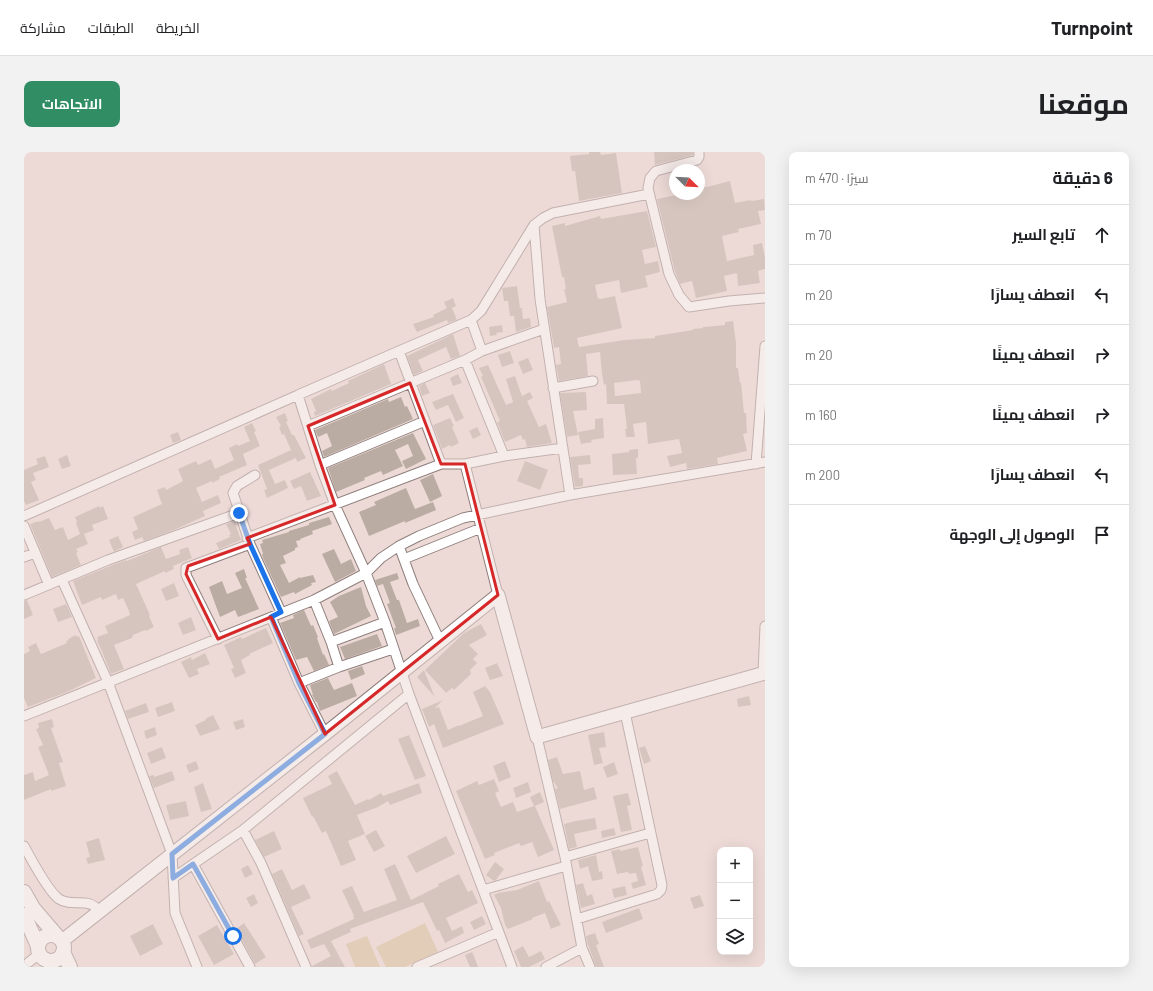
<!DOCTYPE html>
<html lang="ar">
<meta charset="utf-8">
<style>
body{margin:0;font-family:Barlow,Cairo,sans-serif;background:#f2f2f2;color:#202124;direction:rtl}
.controls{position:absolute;right:12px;bottom:12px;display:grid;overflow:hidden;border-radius:8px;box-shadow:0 4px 16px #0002}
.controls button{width:36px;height:36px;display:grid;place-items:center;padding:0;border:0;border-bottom:1px solid #e0e0e0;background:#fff;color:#202124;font:20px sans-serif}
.compass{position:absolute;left:645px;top:12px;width:36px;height:36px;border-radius:50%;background:#fff;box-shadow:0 4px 16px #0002;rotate:114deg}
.stop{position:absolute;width:12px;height:12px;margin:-9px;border:3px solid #1a73e8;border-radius:50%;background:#fff}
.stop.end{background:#1a73e8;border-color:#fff;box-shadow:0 1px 4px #0008}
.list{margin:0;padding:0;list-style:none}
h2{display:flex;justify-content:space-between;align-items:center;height:52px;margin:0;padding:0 16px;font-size:17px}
h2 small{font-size:13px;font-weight:400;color:#757577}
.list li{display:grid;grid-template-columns:26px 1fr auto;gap:12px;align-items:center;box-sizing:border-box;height:60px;padding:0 16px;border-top:1px solid #e0e0e0}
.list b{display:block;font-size:15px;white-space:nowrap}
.list em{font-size:13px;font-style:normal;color:#757577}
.icon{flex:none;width:22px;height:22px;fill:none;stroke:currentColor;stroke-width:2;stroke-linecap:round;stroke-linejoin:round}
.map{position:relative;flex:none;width:741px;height:815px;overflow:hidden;direction:ltr;border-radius:8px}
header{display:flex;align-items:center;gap:24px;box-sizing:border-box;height:56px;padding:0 20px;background:#fff;border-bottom:1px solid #e0e0e0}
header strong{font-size:19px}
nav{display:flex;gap:22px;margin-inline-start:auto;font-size:14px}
.intro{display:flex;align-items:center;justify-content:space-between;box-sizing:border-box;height:96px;padding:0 24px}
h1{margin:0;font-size:28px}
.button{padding:10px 18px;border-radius:8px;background:#318d63;color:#fff;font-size:14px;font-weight:700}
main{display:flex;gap:24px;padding:0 24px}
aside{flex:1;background:#fff;border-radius:8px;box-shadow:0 4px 16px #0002}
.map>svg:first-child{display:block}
</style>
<header>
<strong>Turnpoint</strong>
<nav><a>الخريطة</a><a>الطبقات</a><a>مشاركة</a></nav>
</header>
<div class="intro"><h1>موقعنا</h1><a class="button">الاتجاهات</a></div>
<main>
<aside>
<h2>6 دقيقة<small>سيرًا · 470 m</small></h2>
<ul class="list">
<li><svg class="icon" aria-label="ahead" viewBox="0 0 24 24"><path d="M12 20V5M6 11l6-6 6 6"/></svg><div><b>تابع السير</b></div><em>70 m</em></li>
<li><svg class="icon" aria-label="left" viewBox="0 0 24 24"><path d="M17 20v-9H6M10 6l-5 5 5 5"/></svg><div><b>انعطف يسارًا</b></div><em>20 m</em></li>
<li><svg class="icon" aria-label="right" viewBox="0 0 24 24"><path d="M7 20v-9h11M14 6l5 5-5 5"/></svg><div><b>انعطف يمينًا</b></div><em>20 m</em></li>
<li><svg class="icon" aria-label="right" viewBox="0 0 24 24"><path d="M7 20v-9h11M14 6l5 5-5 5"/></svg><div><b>انعطف يمينًا</b></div><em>160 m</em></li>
<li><svg class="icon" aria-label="left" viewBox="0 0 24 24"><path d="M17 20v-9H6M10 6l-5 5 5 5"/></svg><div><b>انعطف يسارًا</b></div><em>200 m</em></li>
<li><svg class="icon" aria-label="arrive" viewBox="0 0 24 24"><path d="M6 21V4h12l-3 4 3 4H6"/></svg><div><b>الوصول إلى الوجهة</b></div></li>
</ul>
</aside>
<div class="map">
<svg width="741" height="815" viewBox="0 0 741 815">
<rect width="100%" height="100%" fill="#eddad7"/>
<path fill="#d5bd92" d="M401,771L414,800L381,815H362L352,795Z
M343,784L356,815H331L322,792Z"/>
<path fill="#baaca3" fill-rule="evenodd" d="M565,0H576L577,3L592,1L598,41L555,49L551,19H548L546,4L565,2Z
M630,0H669V3L631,13Z
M706,29L711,51L727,48V49L740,47L741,58L734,59L737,72L714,77L715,80L698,84L703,109L730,103L729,93L738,91L741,106V117L734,119L736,131L714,134L713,121L700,124L703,139L672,146L668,129L656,132L651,120L633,47L657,42H675V37Z
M623,59L632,95L618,98L621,112L634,109L636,120L621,124L624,135L597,141L595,128L571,133L574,147L576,146V147L591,144L598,176L553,186L555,195L600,188L631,186V184L669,178L668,177L679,176V175L701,173V170L709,169L712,190V216H714L716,231H717L720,261H722L723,281L719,282L723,299L693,306L694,312L663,317L662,311L646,315L643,304L658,301L655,287L624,292L622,270L609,272L611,285H602L601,277H603L600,252H583L582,232L580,233L578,222L576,200L562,202L564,224L535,229L532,213L537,212L535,195L530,196L523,155L543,150L540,137H542L540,125H538L528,74L541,71V74L576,64L577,67ZM613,228L616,229L617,241L591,244L590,231Z
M493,134L496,156H498L499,167L506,166L507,175L492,180L490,164H486L484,149H480L478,136Z
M429,146L432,154L428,156L433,168L424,171L423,168L393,180L389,172L410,165L409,163L423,156L420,150Z
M478,173L479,180L472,181L473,183L466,184L465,175Z
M429,182L436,204L427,207L422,195L394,208L399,219L390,223L383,204Z
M486,199L490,211L478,215L474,203Z
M504,206L509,218L499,222L494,210Z
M360,212L367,232L291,264L290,260L292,259L287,247L307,237L308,239L325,231L324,229Z
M464,213L482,253L489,250L482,227L491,224L498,244L506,240L509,246L503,249L515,275L522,272L528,291L503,295L501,287L499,288L497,283L481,290L473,270L476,269L457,225L459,224L455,216Z
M434,222L438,231L429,234L426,226Z
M401,231L406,241L398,244L395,234Z
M562,240L563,258L549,259L554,283L543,285L536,241Z
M429,242L440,266L432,270L424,253L412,258L408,250Z
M377,245L381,255L383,254L389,267L300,305L298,299L308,294L303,281L294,285L291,278L364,247L365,250Z
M261,261L264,269L262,270L268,283H270L282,306L273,310L272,306L245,318L251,332L261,328L264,336L243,346L240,338L243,337L234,313L267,298L260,282L258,283L255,275L257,274L252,265Z
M426,266L430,274L428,275L435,291L427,295L426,293L418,297L409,273Z
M579,266L580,286L567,288L568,290L557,292L554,280L571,277V267Z
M228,271L232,279L230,280L236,294L219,302L223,313L195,325L196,327L188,331V329L172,336L178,350L194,343L197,351L179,359L181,364L150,378L120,389L118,385L111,388L108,380L114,377L109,365L138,352L133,338L141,335L142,338L159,329L154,317L172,309L174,313L187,307L191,317L210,308L205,296L213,292L214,294L226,289L220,275Z
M453,275L457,283L449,287L445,279Z
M154,280L157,288L149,291L146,283Z
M389,281L402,307L382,317L378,309L389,304L384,292L371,298L379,314L359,323L357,319L340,326L341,328L312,340L304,316Z
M614,297V306H612L613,322L589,323L588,302L605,300V298Z
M43,303L47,314L38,317L34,307Z
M566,303L567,312L554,313L555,326H559V334L551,335L546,305Z
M21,304L25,315L9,321L12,328L7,330L15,348L2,353L0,349V318L14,312L12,307Z
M501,309L524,318L516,338L493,329Z
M286,320L297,344L283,349L277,334L270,337L266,329Z
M409,322L418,344L406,350L396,328Z
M382,336L391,357L409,350L412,358L381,371V369L345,384L335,360L352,353L350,350Z
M75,354L76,356L79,354L84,367L68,373L70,378L60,382L64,392L52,397L54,400L52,401L57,413L28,425L6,372L15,369V370L25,366L31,378L39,375L44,388L56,382L52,371L53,370L51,365Z
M305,365L308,372L288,379L289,382L276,387L277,388L272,389L274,395L271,396V398L259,404L262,411L256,413L265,431L276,425V426L289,423L292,430L287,431L288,433L271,442L270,440L257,445L239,406L238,402H239L236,392L239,391L238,388L265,380V379L285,373V371Z
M211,369L213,374H212L217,388L195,397L192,391L206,385L205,383L207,382L202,372Z
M94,384L99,395L90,400L85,388Z
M137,395L142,407L156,402L155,398L164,395L168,406L149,414L150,417L141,421V419L112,432L126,463L125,464L130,475L122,479L121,478L109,483L108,486L90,493L100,517L87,522L77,497L73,489L74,488L73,485L84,481L81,474L106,463L105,459L99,446L94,448L92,442L78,448L77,445L58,453L49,429L86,414L102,408L103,409Z
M310,397L317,412L327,407L332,419L311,430L298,402Z
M220,417L223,426H221L235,457L214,465L211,458L196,465L185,435L198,429L203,442L218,436L211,421Z
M373,421L375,427L366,430L373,448H375L383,471L394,467L396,474L372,483L370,476H372L363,452L366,451L359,432L353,434L351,428Z
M150,431L155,444L142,449L137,437Z
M337,435L342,454L347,464L310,482L305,469L314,465L306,450L315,444Z
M3,448L9,463L0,467V449Z
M42,452L48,465L34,470L29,457Z
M280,458L287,474L289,473L294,485L293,486L299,503L300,502L305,513L290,519L283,505L272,508L256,471L270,466L269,463Z
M167,465L172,478L159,483L154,471Z
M457,472L463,483L445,493L454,502L449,507L453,511L446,518L447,522L430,538L428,536L422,541L401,518L440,481Z
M242,476L249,491L225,502L226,503L217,508L222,521L211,526L207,517L210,516L200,493L217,485L218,487Z
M353,482L358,494L321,507L316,495Z
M52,483L53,485L55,484L72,526L43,540L4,555L0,546V502L6,499L4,495L12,491L17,502L43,491L42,489L45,488L44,487Z
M181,501L186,512L173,517L175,522L165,526L157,510L167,505L168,508Z
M473,511L479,524L466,528L461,516Z
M338,514L341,522L327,528L324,519Z
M400,518L410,543V544L393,525Z
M304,526L310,538L328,531L333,544L296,559L293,550H292L288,543H289L286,533Z
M461,534L466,540L480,572L419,596L410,572L405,575L398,557L419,548L411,556L415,555L424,578L435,573V574L459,564L449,540Z
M725,544L727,553L714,555L713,547Z
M148,550L151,559L134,565L131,556Z
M122,551L125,560L104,567L101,559Z
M189,563L196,577L176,584L171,573L182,568L181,567Z
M28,567L30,575L27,576L39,610L35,611L42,634L27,639V637L0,648V623L9,620L11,629L25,623L14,595L19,593L12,577L15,576L14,571Z
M219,567L221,575L212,578L209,570Z
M131,575L133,583L122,587L120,579Z
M580,580L582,595L575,596L579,611L570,613L564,583Z
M385,583L402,624L391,628L374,587Z
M621,594L627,609L620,612L615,596Z
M138,595L142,606L127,612L123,601Z
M533,605L539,622L556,619L560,638L570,635L573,647L536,657L531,637L534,636L529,629L524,608Z
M172,609L175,617L165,621L162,613Z
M481,609L487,625L475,630L469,614Z
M590,610L594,622L583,626L579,615Z
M148,619L151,628L130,636L125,624L130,623V625Z
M313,619L331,653L344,647L345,648L357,641L359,644L395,631L398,641L366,653L364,649L354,655L333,663L341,682L324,689L332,708L317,714L302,679L298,681L289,664L288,665L279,646L308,632L304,624Z
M470,627L475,639L471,641L477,655L489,650L493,660L510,654L506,645L516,640L520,650L511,654L530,698L514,705L508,690L497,694L495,691L470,701L471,703L461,707L432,639L453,629L455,633Z
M504,630L507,640L492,646L489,636Z
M179,631L188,657L177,660L170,635Z
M604,641L607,653L603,654L608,678L597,680L589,644Z
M162,649L165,664L146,668L142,653Z
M571,666L573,677L550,682L553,695L545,697L540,672L551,669Z
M590,676L592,683L578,686L577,679Z
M352,678L361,694L350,700L341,684Z
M250,679L258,697L240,705L231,688Z
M422,684L431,702L392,721L383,704Z
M75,686L81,708L64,712L62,706L66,705L62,690Z
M614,695L619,714L617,715L622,733L609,737L607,731L614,729L612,721L605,722L604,720L593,722L587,699L596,697V699Z
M572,703L575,720L578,719L579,727L568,729L564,714L556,717L554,708Z
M471,710L480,717L472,728L470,729L462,723Z
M371,712L387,748L415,734L414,732L435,722L444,740L448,738L454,751L422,766L428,779L438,774L440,781L421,791L415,778L413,779L399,750L326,777L327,780L307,789L321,815H288V814L307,804L300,792L287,797L283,788L330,767L329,764H330L318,738L328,734L340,760L373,748L360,717Z
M224,713L229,722L221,726L217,717Z
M258,717L268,738L280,732L287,746L267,755L280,782L275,784L248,722Z
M515,729L523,750L525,749L537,773L527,777L521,761L508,766L509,767L484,777L481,773L477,756L470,743L474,741L493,738Z
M559,731L563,744L568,742L571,752L557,756L552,733Z
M601,734L603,743L590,746L588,737Z
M230,742L234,751L227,755L222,746Z
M676,743L680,754L670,757L666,746Z
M615,756L619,767L582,781L578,770Z
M458,764L462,772L450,778L446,770Z
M220,771L242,805L231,812L212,777Z
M129,772L139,792L116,804L106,784Z
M193,773L210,802L190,813L174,784Z
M571,781L575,792L572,793L580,815H572L563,790L562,784Z
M499,794L505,805L517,799L521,807L505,815H497L490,799Z
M448,800L450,804L454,815H446L441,803Z"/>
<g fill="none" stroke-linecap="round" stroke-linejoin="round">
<defs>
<path id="street" d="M675,0V5L673,8L632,19L626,26L624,36L645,122L655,143L665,155L705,149L741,146
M510,73L519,66L529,61L625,42
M375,199L447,168L457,159L510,73L516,147L546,343
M458,199L520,177
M529,236L569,229
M284,274L441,208L458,199L447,168
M480,304L539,296
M417,312H441L474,443
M441,312L480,304L441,208
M732,312L741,194
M296,313L401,269
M231,323L213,334L209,341L226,392L257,460
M0,364L274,243L296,313L311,353L342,421L361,470L385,542L488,815
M0,374L25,433
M223,386L417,312L375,199L274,243
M375,394L389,432L416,489
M0,405L11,401
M380,407L457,376
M38,428L84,530L148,702L151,761L173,815
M0,443L84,408L215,361
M290,448L307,490L315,515
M247,465L275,531L301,582
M194,487L163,425L162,422V416L226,392
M307,490L361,470
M739,521L741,474
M275,531L315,515L369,497
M0,564L290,448L342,421L357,406L375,394L395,384L439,366L546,343L741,310
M513,585L541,705L626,681
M0,694C7,707 25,740 35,747C49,756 64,744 75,759
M541,705L558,796
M169,712L226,815
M149,726L219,678
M459,738L542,714
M553,767L633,742L637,738L638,733L601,560
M0,814L15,802
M282,815L237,711L219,678L385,542
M393,815L475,780
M522,815L558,796L566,815"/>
<path id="secondary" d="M38,789L301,582L474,443L513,585L741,521"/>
<path id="primary" d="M0,740L9,756L33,784
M0,763L14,794
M14 796a13 13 0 1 1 26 0a13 13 0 1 1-26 0Z
M39,800L46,815"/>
</defs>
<use href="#street" stroke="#8f7f7c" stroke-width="11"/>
<use href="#secondary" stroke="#8f7f7c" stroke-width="15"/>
<use href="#primary" stroke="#8f7f7c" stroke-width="16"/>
<use href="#street" stroke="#fff" stroke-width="9"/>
<use href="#secondary" stroke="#fff" stroke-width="13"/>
<use href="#primary" stroke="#fff" stroke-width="14"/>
</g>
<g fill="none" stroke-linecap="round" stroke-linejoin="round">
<path stroke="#1a73e8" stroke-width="5" d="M209,784L169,712L149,726L148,702L301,582L275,531L247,465L257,460L226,392L215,361"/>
</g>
<path d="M0 0H741V815H0ZM386,231L417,312H441L474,443L301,582L247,465L194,487L162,422L164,414L226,392L223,386L311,353L284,274Z" fill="#eddad7" fill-opacity=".55" fill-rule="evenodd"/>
<path fill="none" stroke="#d62828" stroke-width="3" stroke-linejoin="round" d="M386,231L417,312H441L474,443L301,582L247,465L194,487L162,422L164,414L226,392L223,386L311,353L284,274Z"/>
</svg>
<div class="controls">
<button>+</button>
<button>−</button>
<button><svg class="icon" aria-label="layers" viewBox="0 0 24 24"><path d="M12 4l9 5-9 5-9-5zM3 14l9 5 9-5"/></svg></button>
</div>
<svg class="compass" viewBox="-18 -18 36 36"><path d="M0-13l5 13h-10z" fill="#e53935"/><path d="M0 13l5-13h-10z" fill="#757577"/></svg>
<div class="stop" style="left:209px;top:784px"></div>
<div class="stop end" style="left:215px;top:361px"></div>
</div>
</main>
